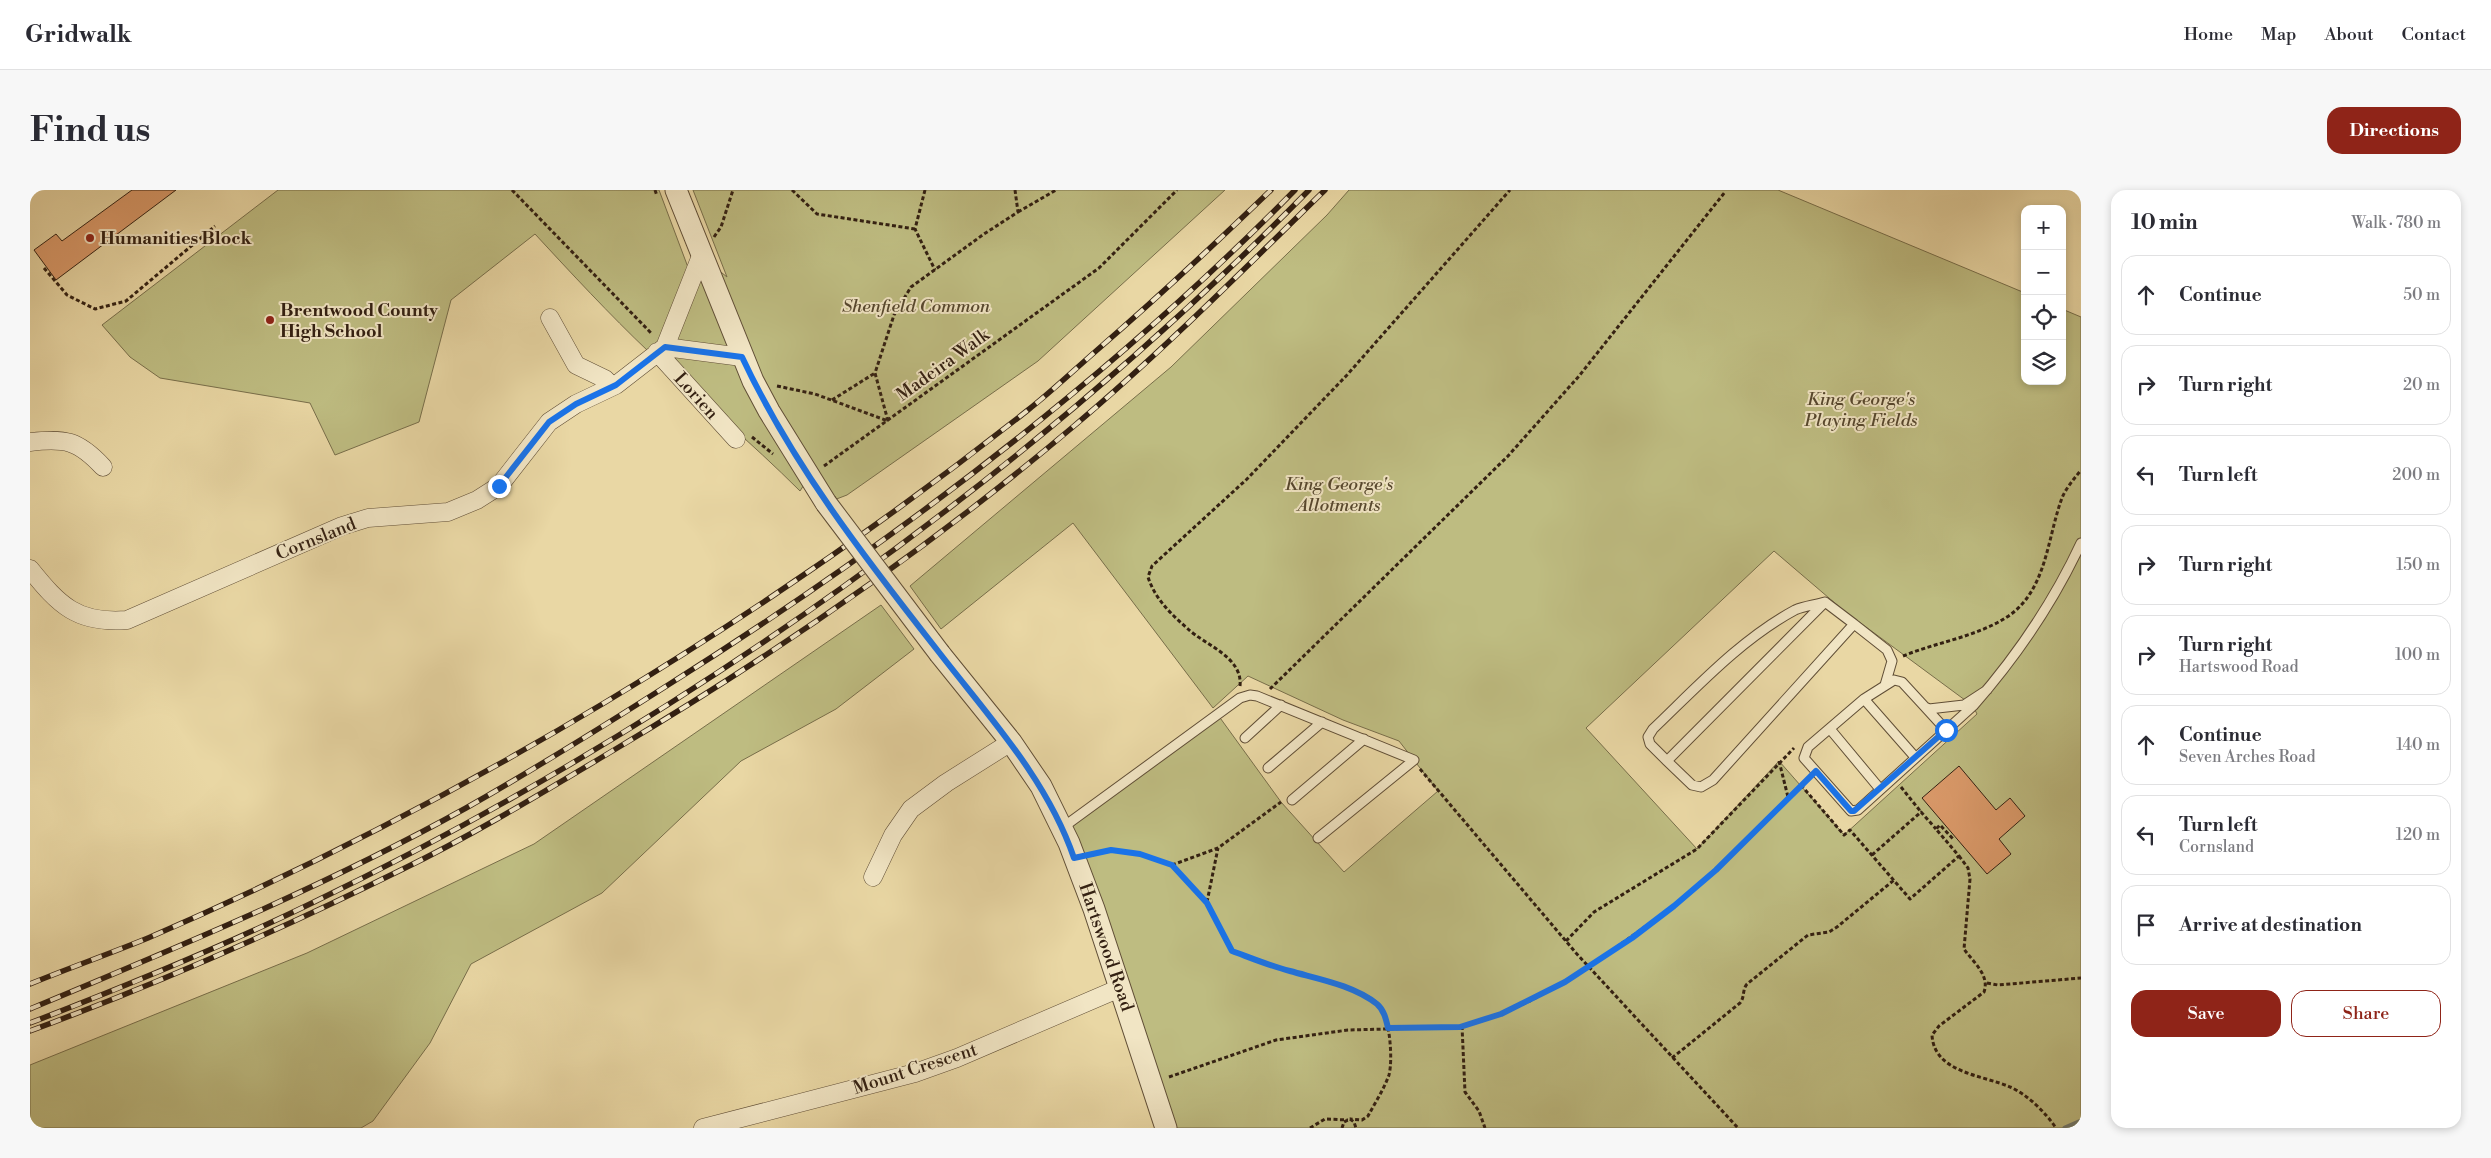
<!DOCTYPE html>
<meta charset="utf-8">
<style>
body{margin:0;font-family:"Libre Bodoni",serif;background:#f7f7f7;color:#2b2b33}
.controls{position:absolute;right:15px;top:15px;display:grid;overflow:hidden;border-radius:10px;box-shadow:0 2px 8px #0003}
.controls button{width:45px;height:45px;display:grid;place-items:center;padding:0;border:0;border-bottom:1px solid #e1e1e2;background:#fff;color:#2b2b33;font:25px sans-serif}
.stop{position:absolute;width:15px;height:15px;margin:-11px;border:4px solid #1a73e8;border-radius:50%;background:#fff}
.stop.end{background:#1a73e8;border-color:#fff;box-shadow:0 1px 5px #0008}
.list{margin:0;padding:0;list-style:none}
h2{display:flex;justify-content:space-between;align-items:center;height:65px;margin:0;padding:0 20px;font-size:21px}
h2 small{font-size:16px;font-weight:400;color:#7c7c81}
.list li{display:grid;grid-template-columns:32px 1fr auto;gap:15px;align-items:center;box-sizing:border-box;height:80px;margin:0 10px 10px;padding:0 10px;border:1px solid #e1e1e2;border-radius:15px}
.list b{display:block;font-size:19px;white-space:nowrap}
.list p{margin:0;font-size:16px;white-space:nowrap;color:#7c7c81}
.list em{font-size:16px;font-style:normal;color:#7c7c81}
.actions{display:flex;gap:10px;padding:15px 20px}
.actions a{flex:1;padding:11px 0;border:1px solid #8f2418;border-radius:15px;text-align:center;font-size:18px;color:#8f2418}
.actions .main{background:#8f2418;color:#fff}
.icon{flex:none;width:28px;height:28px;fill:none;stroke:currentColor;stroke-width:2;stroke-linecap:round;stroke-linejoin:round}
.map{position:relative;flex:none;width:2051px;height:938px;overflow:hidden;border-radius:15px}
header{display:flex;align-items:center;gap:30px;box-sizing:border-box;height:70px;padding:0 25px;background:#fff;border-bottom:1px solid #e1e1e2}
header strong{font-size:24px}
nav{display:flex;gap:28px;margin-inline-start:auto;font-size:18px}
.intro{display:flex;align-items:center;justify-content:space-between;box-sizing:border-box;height:120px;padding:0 30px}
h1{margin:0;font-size:35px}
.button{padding:12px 22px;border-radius:15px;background:#8f2418;color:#fff;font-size:18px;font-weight:700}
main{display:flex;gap:30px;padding:0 30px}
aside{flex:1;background:#fff;border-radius:15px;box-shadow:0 2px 8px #0003}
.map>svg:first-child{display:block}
</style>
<header>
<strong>Gridwalk</strong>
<nav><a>Home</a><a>Map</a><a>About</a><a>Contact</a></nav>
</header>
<div class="intro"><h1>Find us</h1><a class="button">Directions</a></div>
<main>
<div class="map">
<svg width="2051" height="938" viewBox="0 0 2051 938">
<rect width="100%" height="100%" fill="#e9d7a4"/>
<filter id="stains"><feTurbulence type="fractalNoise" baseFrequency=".004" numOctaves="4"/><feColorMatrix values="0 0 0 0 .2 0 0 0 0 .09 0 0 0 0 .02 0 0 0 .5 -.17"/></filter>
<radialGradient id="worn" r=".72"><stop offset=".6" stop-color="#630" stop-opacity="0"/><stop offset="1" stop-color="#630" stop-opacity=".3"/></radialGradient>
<path fill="#bebc81" stroke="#786e4a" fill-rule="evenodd" d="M248,0H629L662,88L671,66L697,87L663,0H1195L1008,171L817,305L796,313L779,287L770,301C721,252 669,209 619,162C579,124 542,84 505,44L421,110L389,232L305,265L280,213L130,188L100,167L72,135Z
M1319,0H1748L1995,103V191H2032V119L2051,127V938H1136L1032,638L1188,525L1251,612L1314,682L1408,601L1369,551L1313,530L1218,486L1183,518L1043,333L911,439L880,396L1141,177L1297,25ZM1744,361L1813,420L1943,516L1947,524L1814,645L1749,571L1667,659L1556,538Z
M851,415L884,459L806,519L711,571L572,703L441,774L400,853L343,931L331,938H0V875L277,763L504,654Z"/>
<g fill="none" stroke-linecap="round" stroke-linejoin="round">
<path stroke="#717b71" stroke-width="5" d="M2035,938L2051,931"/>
</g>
<path fill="#db9a6a" stroke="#332012" d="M102,0H146L26,90L4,60L26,44L32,51Z
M1929,576L1966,620L1980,608L1995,626L1969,649L1981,664L1957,684L1892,608Z"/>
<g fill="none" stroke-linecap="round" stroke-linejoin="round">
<defs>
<path id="service" d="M1795,412L1824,434
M1957,500L1934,515L1899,519L1895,517L1872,492L1864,490L1834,509L1778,557L1774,568L1821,621L1828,620L1943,516C1987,466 2023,413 2051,353
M1834,509L1885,567
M1895,517L1916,540
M1800,539L1850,599
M1215,548L1251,515
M1637,571L1620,554L1618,547L1623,539C1667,497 1711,449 1765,420C1774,416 1785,415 1795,412L1637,571L1662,595L1671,597L1683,590L1824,434L1857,460L1862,471L1855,495
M1238,578L1292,532
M1262,610L1334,549
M1032,638L1210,508L1220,505L1227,506L1384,570L1288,648"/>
<path id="minor" d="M520,128L546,175L575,189L580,194L586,195
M635,157L712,167
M627,162L706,249
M0,252C35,248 48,250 73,277
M0,379C29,415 47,434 97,430L312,336L338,328L418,322L447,310L469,296L519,232L546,214L586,195L635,157L671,66
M843,687L863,645L881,619L916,593L981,552
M673,938L885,883L927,868L1090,798"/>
<path id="tertiary" d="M646,0L723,191L739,221L796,313
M910,464L981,552L1011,596L1039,653L1064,719L1136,938"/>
</defs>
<use href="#service" stroke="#604e36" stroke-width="11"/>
<use href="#minor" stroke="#604e36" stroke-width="19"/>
<use href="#tertiary" stroke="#604e36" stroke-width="23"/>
<path stroke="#332012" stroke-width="3" stroke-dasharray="4 2.5" stroke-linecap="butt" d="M482,0L622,144
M625,0L627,6
M762,0L787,24L885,39
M895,0L885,39L905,80
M988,22L1026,0
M684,47L691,37L703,0
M14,78L37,105L65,119L96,111L185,36
M747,196L785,204L858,231
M802,210L845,183
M858,231L845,183L864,125L881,97L954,44L988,22L985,0
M722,247L743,264
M794,276L1069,78L1147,0
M1873,466C1907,452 1946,447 1977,427C2017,401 2017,348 2032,308C2036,298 2044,289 2051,280
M1210,496C1213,467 1175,455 1158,439C1141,424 1125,409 1118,387L1122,376L1217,289L1317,185L1480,0
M1240,499L1478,266L1549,186L1695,2
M1749,571L1758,607
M1390,579L1546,763L1708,938
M1771,595L1814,645L1820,640L1880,709L1929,666L1906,639L1910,635L1924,650
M1871,597L1891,622
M1062,665L1081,660L1110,664L1142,675L1177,713L1202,761C1221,768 1240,776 1259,781C1283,788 1331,797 1349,815C1360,826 1363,870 1359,885C1354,899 1345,913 1338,926L1332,930L1320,929
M1842,665L1891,622L1906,639
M1929,666L1938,678L1940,689L1934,759C1943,772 1960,785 1954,802L1909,836L1902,845C1904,883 1953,885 1980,897C1997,904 2016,923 2026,938
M1142,675L1188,658L1251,612
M1177,712L1188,658
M1536,751L1564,722L1667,659L1764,558
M1957,793L1968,795L2051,788
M1432,836L1435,902L1449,921L1455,938
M1642,868L1710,813C1715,807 1712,800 1717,794L1778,745L1799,742L1807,737L1864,690
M1139,887L1246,850L1318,840L1430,837L1471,824L1502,810L1559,777L1644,716L1686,680L1778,589
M1280,938L1295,929L1318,930
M1312,938L1314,932L1320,929L1324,932L1326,938"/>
<use href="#service" stroke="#f1e5c4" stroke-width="9"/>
<use href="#minor" stroke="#f1e5c4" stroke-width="18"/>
<use href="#tertiary" stroke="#f1e5c4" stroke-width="21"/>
<defs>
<path id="rail" d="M0,794C39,778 79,764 118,748C430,613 731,431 998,220C1021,202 1043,181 1066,161C1126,109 1184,55 1241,0
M0,819C148,757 296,696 436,618C505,579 572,537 638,495C863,353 1078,190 1265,0
M0,833C96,796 192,757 284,712C646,536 998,287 1279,0
M0,841C127,794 252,739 373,679C445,644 515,601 584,560C745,464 901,357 1044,236C1132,162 1213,80 1295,0"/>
</defs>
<use href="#rail" stroke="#332012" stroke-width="5.5"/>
<use href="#rail" stroke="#f1e5c4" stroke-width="4" stroke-dasharray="11" stroke-linecap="butt"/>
<defs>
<path id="tertiary-bridge" d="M796,313L910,464"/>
</defs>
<use href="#tertiary-bridge" stroke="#604e36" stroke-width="23" stroke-linecap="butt"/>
<use href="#tertiary-bridge" stroke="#f1e5c4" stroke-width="21"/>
</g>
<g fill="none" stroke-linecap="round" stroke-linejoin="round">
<path stroke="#1a73e8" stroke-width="6" d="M469,296L519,232L546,214L586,195L635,157L712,167C762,274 835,368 908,461C959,527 1017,589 1044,668L1081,660L1110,664L1142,675L1177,713L1202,761C1221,768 1240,776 1260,781C1288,789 1323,795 1347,814C1354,820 1356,829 1358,838L1430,837L1471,824L1535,792L1602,748L1644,716L1686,680L1786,581L1821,621H1824L1916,540"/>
</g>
<g fill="#8f2418" stroke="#f1e5c4" stroke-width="2">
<circle cx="60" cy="48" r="5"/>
<circle cx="240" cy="130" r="5"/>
</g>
<g text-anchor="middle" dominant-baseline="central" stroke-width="4" stroke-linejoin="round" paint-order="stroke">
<g font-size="18" font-weight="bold" fill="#332012" stroke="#f1e5c4" text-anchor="start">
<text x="70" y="48">Humanities Block</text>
<text x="250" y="120">Brentwood County<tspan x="250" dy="21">High School</tspan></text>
</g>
<g font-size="18" font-style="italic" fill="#56472e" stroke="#f1e5c4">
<text x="886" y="116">Shenfield Common</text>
<text x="1831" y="209">King George's<tspan x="1831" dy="21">Playing Fields</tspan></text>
<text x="1309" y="294">King George's<tspan x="1309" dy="21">Allotments</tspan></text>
</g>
<g font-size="18" fill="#332012" stroke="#f1e5c4">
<text transform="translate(913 175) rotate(-36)">Madeira Walk</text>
<text transform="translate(666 206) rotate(48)">Lorien</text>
<text transform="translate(286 349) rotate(-22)">Cornsland</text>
<text transform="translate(1076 757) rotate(71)">Hartswood Road</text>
<text transform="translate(885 879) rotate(-18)">Mount Crescent</text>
</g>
</g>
<rect width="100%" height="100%" filter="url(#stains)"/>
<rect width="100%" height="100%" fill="url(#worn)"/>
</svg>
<div class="controls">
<button>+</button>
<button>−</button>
<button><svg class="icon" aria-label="locate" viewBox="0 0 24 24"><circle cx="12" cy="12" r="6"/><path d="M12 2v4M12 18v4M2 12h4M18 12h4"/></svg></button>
<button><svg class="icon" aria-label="layers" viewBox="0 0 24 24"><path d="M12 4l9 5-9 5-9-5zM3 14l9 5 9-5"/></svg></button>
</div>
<div class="stop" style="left:1916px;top:540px"></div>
<div class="stop end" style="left:469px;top:296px"></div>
</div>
<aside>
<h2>10 min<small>Walk · 780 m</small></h2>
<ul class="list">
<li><svg class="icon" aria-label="ahead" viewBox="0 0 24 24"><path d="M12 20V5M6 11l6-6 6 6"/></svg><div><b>Continue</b></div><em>50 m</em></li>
<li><svg class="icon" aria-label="right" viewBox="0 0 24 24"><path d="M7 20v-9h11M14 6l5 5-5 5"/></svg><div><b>Turn right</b></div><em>20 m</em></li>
<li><svg class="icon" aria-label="left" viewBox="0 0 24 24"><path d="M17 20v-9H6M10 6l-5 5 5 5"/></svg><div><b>Turn left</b></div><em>200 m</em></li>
<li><svg class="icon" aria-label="right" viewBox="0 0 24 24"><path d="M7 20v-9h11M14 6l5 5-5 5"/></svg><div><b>Turn right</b></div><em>150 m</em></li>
<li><svg class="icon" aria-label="right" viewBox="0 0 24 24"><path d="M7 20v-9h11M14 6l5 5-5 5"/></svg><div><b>Turn right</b><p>Hartswood Road</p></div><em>100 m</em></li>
<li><svg class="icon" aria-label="ahead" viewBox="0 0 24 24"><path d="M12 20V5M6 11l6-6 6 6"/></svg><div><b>Continue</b><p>Seven Arches Road</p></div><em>140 m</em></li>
<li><svg class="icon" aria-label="left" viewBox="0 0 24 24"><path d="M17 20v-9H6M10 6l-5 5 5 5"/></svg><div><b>Turn left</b><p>Cornsland</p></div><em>120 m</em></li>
<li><svg class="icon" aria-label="arrive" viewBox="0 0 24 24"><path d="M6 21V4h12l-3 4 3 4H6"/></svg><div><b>Arrive at destination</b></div></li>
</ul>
<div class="actions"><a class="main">Save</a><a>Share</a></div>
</aside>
</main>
